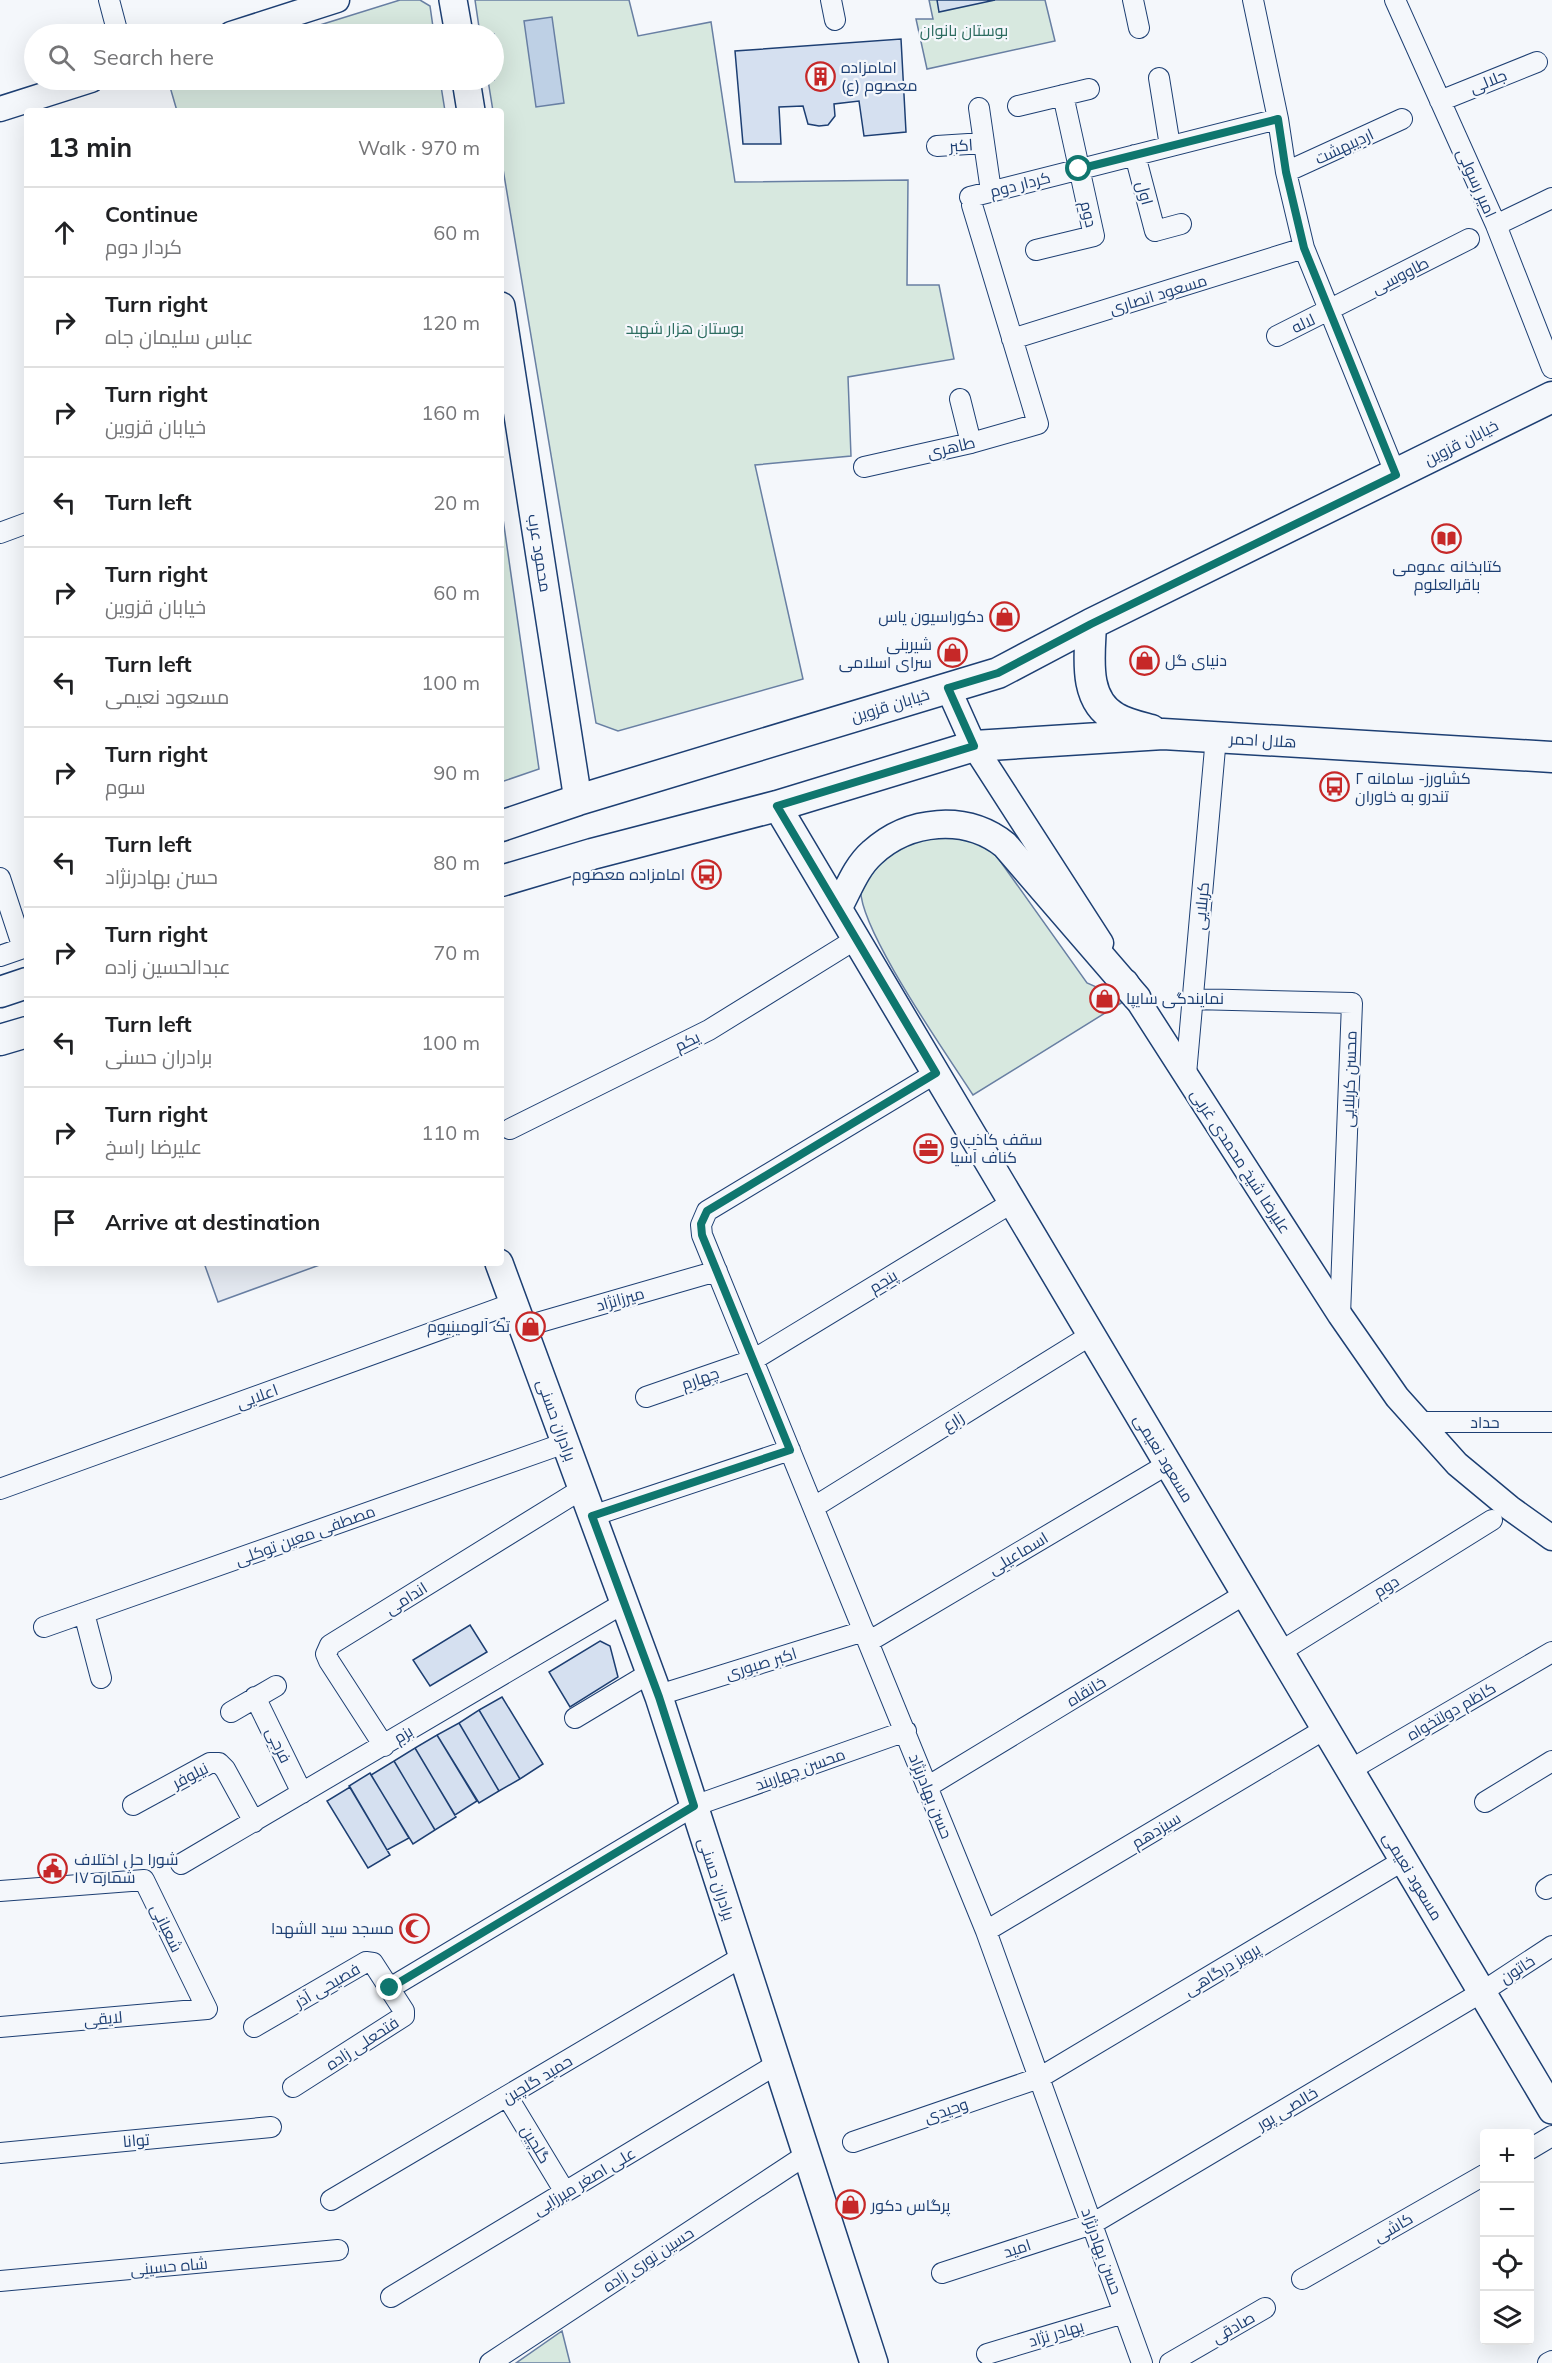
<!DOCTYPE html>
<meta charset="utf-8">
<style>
body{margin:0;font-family:Mulish,Cairo,sans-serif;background:#f6f6f6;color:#202124}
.controls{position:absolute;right:18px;bottom:18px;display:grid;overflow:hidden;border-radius:6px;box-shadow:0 6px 24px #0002}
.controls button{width:54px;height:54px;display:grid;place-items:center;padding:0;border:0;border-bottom:2px solid #e0e0e0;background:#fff;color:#202124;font:30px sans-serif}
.stop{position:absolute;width:18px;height:18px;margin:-14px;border:4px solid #0f766e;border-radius:50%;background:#fff}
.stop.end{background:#0f766e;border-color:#fff;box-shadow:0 2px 6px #0008}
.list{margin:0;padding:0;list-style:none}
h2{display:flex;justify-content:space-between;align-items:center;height:78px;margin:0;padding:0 24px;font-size:26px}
h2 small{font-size:20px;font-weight:400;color:#757577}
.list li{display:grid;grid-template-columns:39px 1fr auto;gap:18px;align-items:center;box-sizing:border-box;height:90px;padding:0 24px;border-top:2px solid #e0e0e0}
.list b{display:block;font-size:22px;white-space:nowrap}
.list p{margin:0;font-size:20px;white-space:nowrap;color:#757577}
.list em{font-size:20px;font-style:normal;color:#757577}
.icon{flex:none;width:33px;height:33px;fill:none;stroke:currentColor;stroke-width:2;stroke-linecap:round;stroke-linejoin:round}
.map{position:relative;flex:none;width:1552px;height:2363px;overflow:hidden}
.search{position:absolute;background:#fff;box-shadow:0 6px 24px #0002;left:24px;top:24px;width:480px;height:66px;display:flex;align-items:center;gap:15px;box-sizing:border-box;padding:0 21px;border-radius:33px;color:#757577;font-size:22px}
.panel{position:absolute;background:#fff;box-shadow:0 6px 24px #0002;left:24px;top:108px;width:480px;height:1158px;border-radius:6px}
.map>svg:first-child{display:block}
</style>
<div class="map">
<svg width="1552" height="2363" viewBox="0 0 1552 2363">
<rect width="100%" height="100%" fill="#f4f7fb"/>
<path fill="#d7e8df" stroke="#687fa3" stroke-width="1.5" d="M400,0H420L430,6L434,34H291Z
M475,0H629L638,36L711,22L735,182L908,180L907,285H939L954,359L848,377L851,456L755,465L803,679L618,731L596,723L501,157V111H493L488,80H494V34H480Z
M929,0H1045L1055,41L927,69L916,19H933Z
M168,80H440L445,111H177Z
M501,505L539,769L501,782Z
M926,833L988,844L1087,983L1126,1000L973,1095C950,1059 854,923 861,886C867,857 903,846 926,833Z
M562,2331L570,2363H516Z"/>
<path fill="#e3e8f0" stroke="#687fa3" stroke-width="1.5" d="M204,1263H325L218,1302Z"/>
<path fill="#bed0e5" stroke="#687fa3" stroke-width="1.5" d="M552,17L564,103L536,107L524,21Z"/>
<path fill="#d5e0f0" stroke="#1d3f73" stroke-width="1.5" d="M937,0H995L939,12Z
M901,39L906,132L864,136L859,101L834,104L835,116L828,125L819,126L808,124L803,106L779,107L781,144H743L735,51Z
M470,1625L487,1652L430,1686L413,1660Z
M600,1641L610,1646L618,1677L570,1707L549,1672Z
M502,1697L543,1764L520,1779L479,1710Z
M479,1710L520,1779L499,1791L459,1723Z
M459,1723L499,1791L479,1803L437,1735Z
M437,1735L477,1801L455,1815L415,1748Z
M415,1748L456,1817L435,1830L394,1761Z
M394,1761L435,1830L413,1844L371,1775Z
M370,1773L409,1838L387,1850L349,1786Z
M350,1787L390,1855L368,1868L327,1801Z"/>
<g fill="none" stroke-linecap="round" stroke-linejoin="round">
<defs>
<path id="minor" d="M109,0L118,34
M831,0L835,20
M1133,0L1139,28
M1253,0L1278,119L1286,172L1304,248L1396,475
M1395,0L1496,225L1552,368
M1159,78L1170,146
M1440,101L1537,62
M1018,106L1089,89
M979,108L991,191
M937,146L984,143
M1135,155L1155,231L1181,224
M1286,172L1402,119
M970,197L1278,119
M1496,225L1552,198
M1036,250L1094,236L1063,95
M1277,336L1469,239
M1012,339L1304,248
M960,399L971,443
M864,467L971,443L1038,424L972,205
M0,533L27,523
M0,878L23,948L0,956
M1193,999L1352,1003L1340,1315
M936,1073L707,1211L701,1225L702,1235L986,1931L1142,2363
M1186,1074L1216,737
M510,1129L709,1030L856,939
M523,1327L717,1271
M646,1397L753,1360L1013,1202
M1418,1422H1552
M0,1489L514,1303
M814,1507L1091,1335
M592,1516L790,1450
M84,1613L101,1678
M44,1627L565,1443
M868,1642L1168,1464
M1280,1652L1492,1520
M255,1697L302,1793
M659,1697L662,1694L864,1631
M231,1712L276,1686
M575,1718L650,1673
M384,1746L329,1661L326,1654L330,1645L582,1489
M1350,1770L1552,1652
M927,1787L1245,1594
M1485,1802L1552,1761
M133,1805L210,1763H219L225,1769L254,1822
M181,1864L624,1603
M1546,1889L1552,1885
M0,1891L144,1880L207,2009L0,2027
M986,1931L1325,1729
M390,1988L694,1806L906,1731
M254,2027L366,1962L373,1963L404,2011V2016L293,2087
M507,2096L565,2192
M853,2142L1039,2078L1404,1860
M1530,2149L1552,2136
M0,2153L271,2127
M331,2200L742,1957
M942,2273L1092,2224L1482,1992L1552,1946
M1302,2279L1484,2175
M0,2281L338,2250
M391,2297L777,2064
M987,2354L1124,2313
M490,2363L806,2155
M1170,2363L1265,2308
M1548,2363L1552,2361"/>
<path id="tertiary" d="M231,34L337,0
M0,109L91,80
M948,688L974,746L1101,943
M1126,982L1340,1315L1397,1397L1457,1464L1510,1508L1552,1538"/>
<path id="secondary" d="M453,0L459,34
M466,80L471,111
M501,306L578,800
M777,806L1552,2110
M838,908C848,890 856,867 872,853C909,819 966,814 1005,845L1137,998
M499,1263L659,1697L874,2363"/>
<path id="primary" d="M1091,624C1090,654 1082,700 1116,718C1126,724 1140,727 1151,730
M501,826L578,800L998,673L1091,624L1552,397
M501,881L592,854L777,806L974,746L1163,734L1552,757
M0,992L27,983
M0,1040L27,1032"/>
</defs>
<use href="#minor" stroke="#1d3f73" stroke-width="22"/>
<use href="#tertiary" stroke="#1d3f73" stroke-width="27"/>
<use href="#secondary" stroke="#1d3f73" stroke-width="30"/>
<use href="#primary" stroke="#1d3f73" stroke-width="33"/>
<use href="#minor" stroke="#f4f7fb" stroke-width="20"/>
<use href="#tertiary" stroke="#f4f7fb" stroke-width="24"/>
<use href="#secondary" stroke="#f4f7fb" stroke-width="27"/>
<use href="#primary" stroke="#f4f7fb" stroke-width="30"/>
</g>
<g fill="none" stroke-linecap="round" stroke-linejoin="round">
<path stroke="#0f766e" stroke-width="8" d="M390,1988L694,1806L659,1697L592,1516L790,1450L702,1235L701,1224L707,1211L936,1073L777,806L974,746L948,688L998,673L1091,624L1396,475L1304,248L1286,172L1278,119L1079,169"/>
</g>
<defs>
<symbol id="building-ring" viewBox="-11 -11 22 22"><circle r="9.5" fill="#f4f7fb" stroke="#c62828" stroke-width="1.5"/><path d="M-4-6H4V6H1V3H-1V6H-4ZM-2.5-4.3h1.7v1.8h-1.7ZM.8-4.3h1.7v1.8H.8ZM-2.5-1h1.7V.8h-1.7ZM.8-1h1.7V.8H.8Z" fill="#c62828"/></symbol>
<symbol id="library-ring" viewBox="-11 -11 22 22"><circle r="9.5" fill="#f4f7fb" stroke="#c62828" stroke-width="1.5"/><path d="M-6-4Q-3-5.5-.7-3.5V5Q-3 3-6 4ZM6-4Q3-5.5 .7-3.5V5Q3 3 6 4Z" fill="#c62828"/></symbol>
<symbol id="shop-ring" viewBox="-11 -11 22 22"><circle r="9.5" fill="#f4f7fb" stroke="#c62828" stroke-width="1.5"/><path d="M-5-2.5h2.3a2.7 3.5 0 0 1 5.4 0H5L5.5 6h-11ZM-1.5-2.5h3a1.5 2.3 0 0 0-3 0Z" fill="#c62828"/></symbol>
<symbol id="bus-ring" viewBox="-11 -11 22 22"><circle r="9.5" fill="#f4f7fb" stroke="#c62828" stroke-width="1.5"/><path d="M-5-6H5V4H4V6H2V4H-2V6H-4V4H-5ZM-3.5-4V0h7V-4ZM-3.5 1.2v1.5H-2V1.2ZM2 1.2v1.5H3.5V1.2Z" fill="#c62828"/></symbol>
<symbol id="office-ring" viewBox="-11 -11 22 22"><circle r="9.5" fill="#f4f7fb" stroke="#c62828" stroke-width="1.5"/><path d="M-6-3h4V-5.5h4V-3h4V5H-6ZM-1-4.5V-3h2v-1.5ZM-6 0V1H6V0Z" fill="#c62828"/></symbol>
<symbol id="civic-ring" viewBox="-11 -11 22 22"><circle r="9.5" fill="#f4f7fb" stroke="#c62828" stroke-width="1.5"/><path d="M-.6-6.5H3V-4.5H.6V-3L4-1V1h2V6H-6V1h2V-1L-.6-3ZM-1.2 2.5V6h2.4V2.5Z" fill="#c62828"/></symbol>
<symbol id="mosque-ring" viewBox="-11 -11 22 22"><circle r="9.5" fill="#f4f7fb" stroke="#c62828" stroke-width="1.5"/><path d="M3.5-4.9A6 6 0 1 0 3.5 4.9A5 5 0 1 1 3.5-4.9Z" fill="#c62828"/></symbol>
</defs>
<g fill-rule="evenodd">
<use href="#building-ring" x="804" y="60" width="33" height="33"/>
<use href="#library-ring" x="1430" y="522" width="33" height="33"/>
<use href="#shop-ring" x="988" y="600" width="33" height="33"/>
<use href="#shop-ring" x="936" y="636" width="33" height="33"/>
<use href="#shop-ring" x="1128" y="644" width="33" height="33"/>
<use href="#bus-ring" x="1318" y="770" width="33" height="33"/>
<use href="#bus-ring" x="690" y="858" width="33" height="33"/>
<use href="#shop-ring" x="1088" y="982" width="33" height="33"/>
<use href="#office-ring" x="912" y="1132" width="33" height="33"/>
<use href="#shop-ring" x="514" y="1310" width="33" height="33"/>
<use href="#civic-ring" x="36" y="1852" width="33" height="33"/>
<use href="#mosque-ring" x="398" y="1912" width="33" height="33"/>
<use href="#shop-ring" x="834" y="2188" width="33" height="33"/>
</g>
<g text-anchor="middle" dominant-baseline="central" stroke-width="4.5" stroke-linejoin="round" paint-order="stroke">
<g font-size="16" fill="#2c6c60" stroke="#f4f7fb">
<text x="964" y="30">بوستان بانوان</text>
<text x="685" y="328">بوستان هزار شهید</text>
</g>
<g font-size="16" fill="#1d3f73" stroke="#f4f7fb" text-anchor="start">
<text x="841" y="67">امامزاده<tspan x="841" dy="18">معصوم (ع)</tspan></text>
<text x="1447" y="566" text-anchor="middle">کتابخانه عمومی<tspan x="1447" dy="18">باقرالعلوم</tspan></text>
<text x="984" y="616" text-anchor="end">دکوراسیون یاس</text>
<text x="932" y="644" text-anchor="end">شیرینی<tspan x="932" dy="18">سرای اسلامی</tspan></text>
<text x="1165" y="660">دنیای گل</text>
<text x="1355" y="778">کشاورز- سامانه ۲<tspan x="1355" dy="18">تندرو به خاوران</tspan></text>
<text x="685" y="874" text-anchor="end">امامزاده معصوم</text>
<text x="1126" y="998">نمایندگی سایپا</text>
<text x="950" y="1139">سقف کاذب و<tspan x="950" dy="18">کناف آسیا</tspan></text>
<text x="510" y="1326" text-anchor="end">تک آلومینیوم</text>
<text x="74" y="1859">شورا حل اختلاف<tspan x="74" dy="18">شماره ۱۷</tspan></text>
<text x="394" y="1928" text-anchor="end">مسجد سید الشهدا</text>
<text x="871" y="2205">پرگاس دکور</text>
</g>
<g font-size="16" fill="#1d3f73" stroke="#f4f7fb">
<text transform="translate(1488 81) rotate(-22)">جلالی</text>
<text transform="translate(961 145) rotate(-4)">اکبر</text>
<text transform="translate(1344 146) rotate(-25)">اردیبهشت</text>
<text transform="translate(1477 183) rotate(66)">امیر رسولی</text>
<text transform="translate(1020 184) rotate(-14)">کردار دوم</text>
<text transform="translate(1145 193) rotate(75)">اول</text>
<text transform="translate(1089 214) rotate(77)">دوم</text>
<text transform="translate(1400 275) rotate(-27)">طاووسی</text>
<text transform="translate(1158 294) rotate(-17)">مسعود انصاری</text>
<text transform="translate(1303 323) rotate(-25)">لاله</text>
<text transform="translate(1461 442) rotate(-27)">خیابان قزوین</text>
<text transform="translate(951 447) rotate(-13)">طاهری</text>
<text transform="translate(540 553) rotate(81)">محمود عرب</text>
<text transform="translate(890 705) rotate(-17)">خیابان قزوین</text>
<text transform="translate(1263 740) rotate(3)">هلال احمر</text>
<text transform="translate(1201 906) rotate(-85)">کربلایی</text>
<text transform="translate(687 1041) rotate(-26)">یکم</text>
<text transform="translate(1349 1079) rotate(-88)">محسن کربلایی</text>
<text transform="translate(1241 1161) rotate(57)">علیرضا شیخ محمدی غربی</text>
<text transform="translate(883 1281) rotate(-31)">پنجم</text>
<text transform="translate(620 1299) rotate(-16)">ميرزانژاد</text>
<text transform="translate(700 1378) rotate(-19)">چهارم</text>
<text transform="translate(257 1396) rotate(-20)">اعلایی</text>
<text transform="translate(557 1420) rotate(70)">برادران حسنی</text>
<text transform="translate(953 1421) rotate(-32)">زارع</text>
<text x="1485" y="1422">حداد</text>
<text transform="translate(1164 1458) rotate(59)">مسعود نعیمی</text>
<text transform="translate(305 1535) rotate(-20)">مصطفی معین توکلی</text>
<text transform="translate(1018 1553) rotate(-31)">اسماعیلی</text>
<text transform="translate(1386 1586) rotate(-32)">دوم</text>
<text transform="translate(406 1598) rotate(-32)">اندامی</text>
<text transform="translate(761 1663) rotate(-17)">اکبر صبوری</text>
<text transform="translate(1086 1691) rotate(-31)">خانقاه</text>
<text transform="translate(1451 1711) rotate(-30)">کاظم دولتخواه</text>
<text transform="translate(403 1734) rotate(-31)">بزم</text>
<text transform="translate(279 1745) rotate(64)">فرجی</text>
<text transform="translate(800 1769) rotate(-20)">محسن چهاربند</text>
<text transform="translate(190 1775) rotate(-27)">نیلوفر</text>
<text transform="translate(931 1796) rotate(68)">حسن بهادرنژاد</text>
<text transform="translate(1156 1830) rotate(-31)">سیزدهم</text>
<text transform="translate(1413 1876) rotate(59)">مسعود نعیمی</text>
<text transform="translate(717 1879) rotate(72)">برادران حسنی</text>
<text transform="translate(167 1928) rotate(64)">شعبانی</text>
<text transform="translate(1222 1969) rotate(-31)">پرویز درگاهی</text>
<text transform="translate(1517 1969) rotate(-33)">خاتون</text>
<text transform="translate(327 1985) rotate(-30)">فصیحی آذر</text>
<text transform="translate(103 2018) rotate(-5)">لایقی</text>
<text transform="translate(362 2043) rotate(-33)">فتحعلی زاده</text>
<text transform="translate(537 2079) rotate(-31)">حمید گلچین</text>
<text transform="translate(1287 2108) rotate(-31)">خالصی پور</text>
<text transform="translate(946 2110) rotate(-19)">وحیدی</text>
<text transform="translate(136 2140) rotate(-5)">توانا</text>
<text transform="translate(536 2144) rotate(59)">گلچین</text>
<text transform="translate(584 2181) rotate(-31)">علی اصغر میرزایی</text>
<text transform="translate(1393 2227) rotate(-30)">کاشی</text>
<text transform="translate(1017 2248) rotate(-18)">امید</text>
<text transform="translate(1102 2251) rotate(70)">حسن بهادرنژاد</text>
<text transform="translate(648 2259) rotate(-33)">حسین نوری زاده</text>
<text transform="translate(169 2266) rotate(-5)">شاه حسینی</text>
<text transform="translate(1233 2327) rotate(-30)">صادقی</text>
<text transform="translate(1056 2333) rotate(-17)">بهادر نژاد</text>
</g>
</g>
</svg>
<div class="controls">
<button>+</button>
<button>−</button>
<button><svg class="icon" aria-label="locate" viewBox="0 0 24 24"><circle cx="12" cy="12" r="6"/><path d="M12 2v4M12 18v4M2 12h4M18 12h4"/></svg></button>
<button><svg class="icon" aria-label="layers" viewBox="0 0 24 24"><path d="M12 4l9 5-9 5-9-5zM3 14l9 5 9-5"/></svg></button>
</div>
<div class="stop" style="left:1079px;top:169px"></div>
<div class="stop end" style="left:390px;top:1988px"></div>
<div class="search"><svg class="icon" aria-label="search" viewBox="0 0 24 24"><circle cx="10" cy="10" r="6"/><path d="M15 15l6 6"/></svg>Search here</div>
<section class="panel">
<h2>13 min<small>Walk · 970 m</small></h2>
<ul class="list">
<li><svg class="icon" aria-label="ahead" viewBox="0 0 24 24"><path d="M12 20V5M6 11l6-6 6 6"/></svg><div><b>Continue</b><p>کردار دوم</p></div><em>60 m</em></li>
<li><svg class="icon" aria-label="right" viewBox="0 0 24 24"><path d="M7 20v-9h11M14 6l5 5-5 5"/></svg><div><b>Turn right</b><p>عباس سلیمان جاه</p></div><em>120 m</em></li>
<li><svg class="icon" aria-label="right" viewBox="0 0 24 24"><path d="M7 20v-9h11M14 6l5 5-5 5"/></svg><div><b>Turn right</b><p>خیابان قزوین</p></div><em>160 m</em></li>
<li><svg class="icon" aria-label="left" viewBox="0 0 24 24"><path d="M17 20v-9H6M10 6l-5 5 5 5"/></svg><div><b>Turn left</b></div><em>20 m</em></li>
<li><svg class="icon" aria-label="right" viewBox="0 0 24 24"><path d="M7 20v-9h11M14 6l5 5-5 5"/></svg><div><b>Turn right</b><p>خیابان قزوین</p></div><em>60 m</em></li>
<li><svg class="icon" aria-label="left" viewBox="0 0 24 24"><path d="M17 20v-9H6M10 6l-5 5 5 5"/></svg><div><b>Turn left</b><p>مسعود نعیمی</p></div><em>100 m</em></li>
<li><svg class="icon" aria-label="right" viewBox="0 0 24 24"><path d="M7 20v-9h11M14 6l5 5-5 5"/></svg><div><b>Turn right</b><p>سوم</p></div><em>90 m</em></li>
<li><svg class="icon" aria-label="left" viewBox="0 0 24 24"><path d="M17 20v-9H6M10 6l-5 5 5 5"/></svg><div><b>Turn left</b><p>حسن بهادرنژاد</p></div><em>80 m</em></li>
<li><svg class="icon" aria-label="right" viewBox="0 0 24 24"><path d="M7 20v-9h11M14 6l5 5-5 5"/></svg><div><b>Turn right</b><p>عبدالحسین زاده</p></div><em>70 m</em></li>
<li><svg class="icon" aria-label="left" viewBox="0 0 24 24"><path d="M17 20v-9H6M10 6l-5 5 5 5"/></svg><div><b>Turn left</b><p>برادران حسنی</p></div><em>100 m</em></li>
<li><svg class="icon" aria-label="right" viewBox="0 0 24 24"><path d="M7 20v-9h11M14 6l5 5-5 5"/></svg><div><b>Turn right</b><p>علیرضا راسخ</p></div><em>110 m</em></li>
<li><svg class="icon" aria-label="arrive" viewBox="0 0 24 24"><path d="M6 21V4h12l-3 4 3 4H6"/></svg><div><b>Arrive at destination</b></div></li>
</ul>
</section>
</div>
